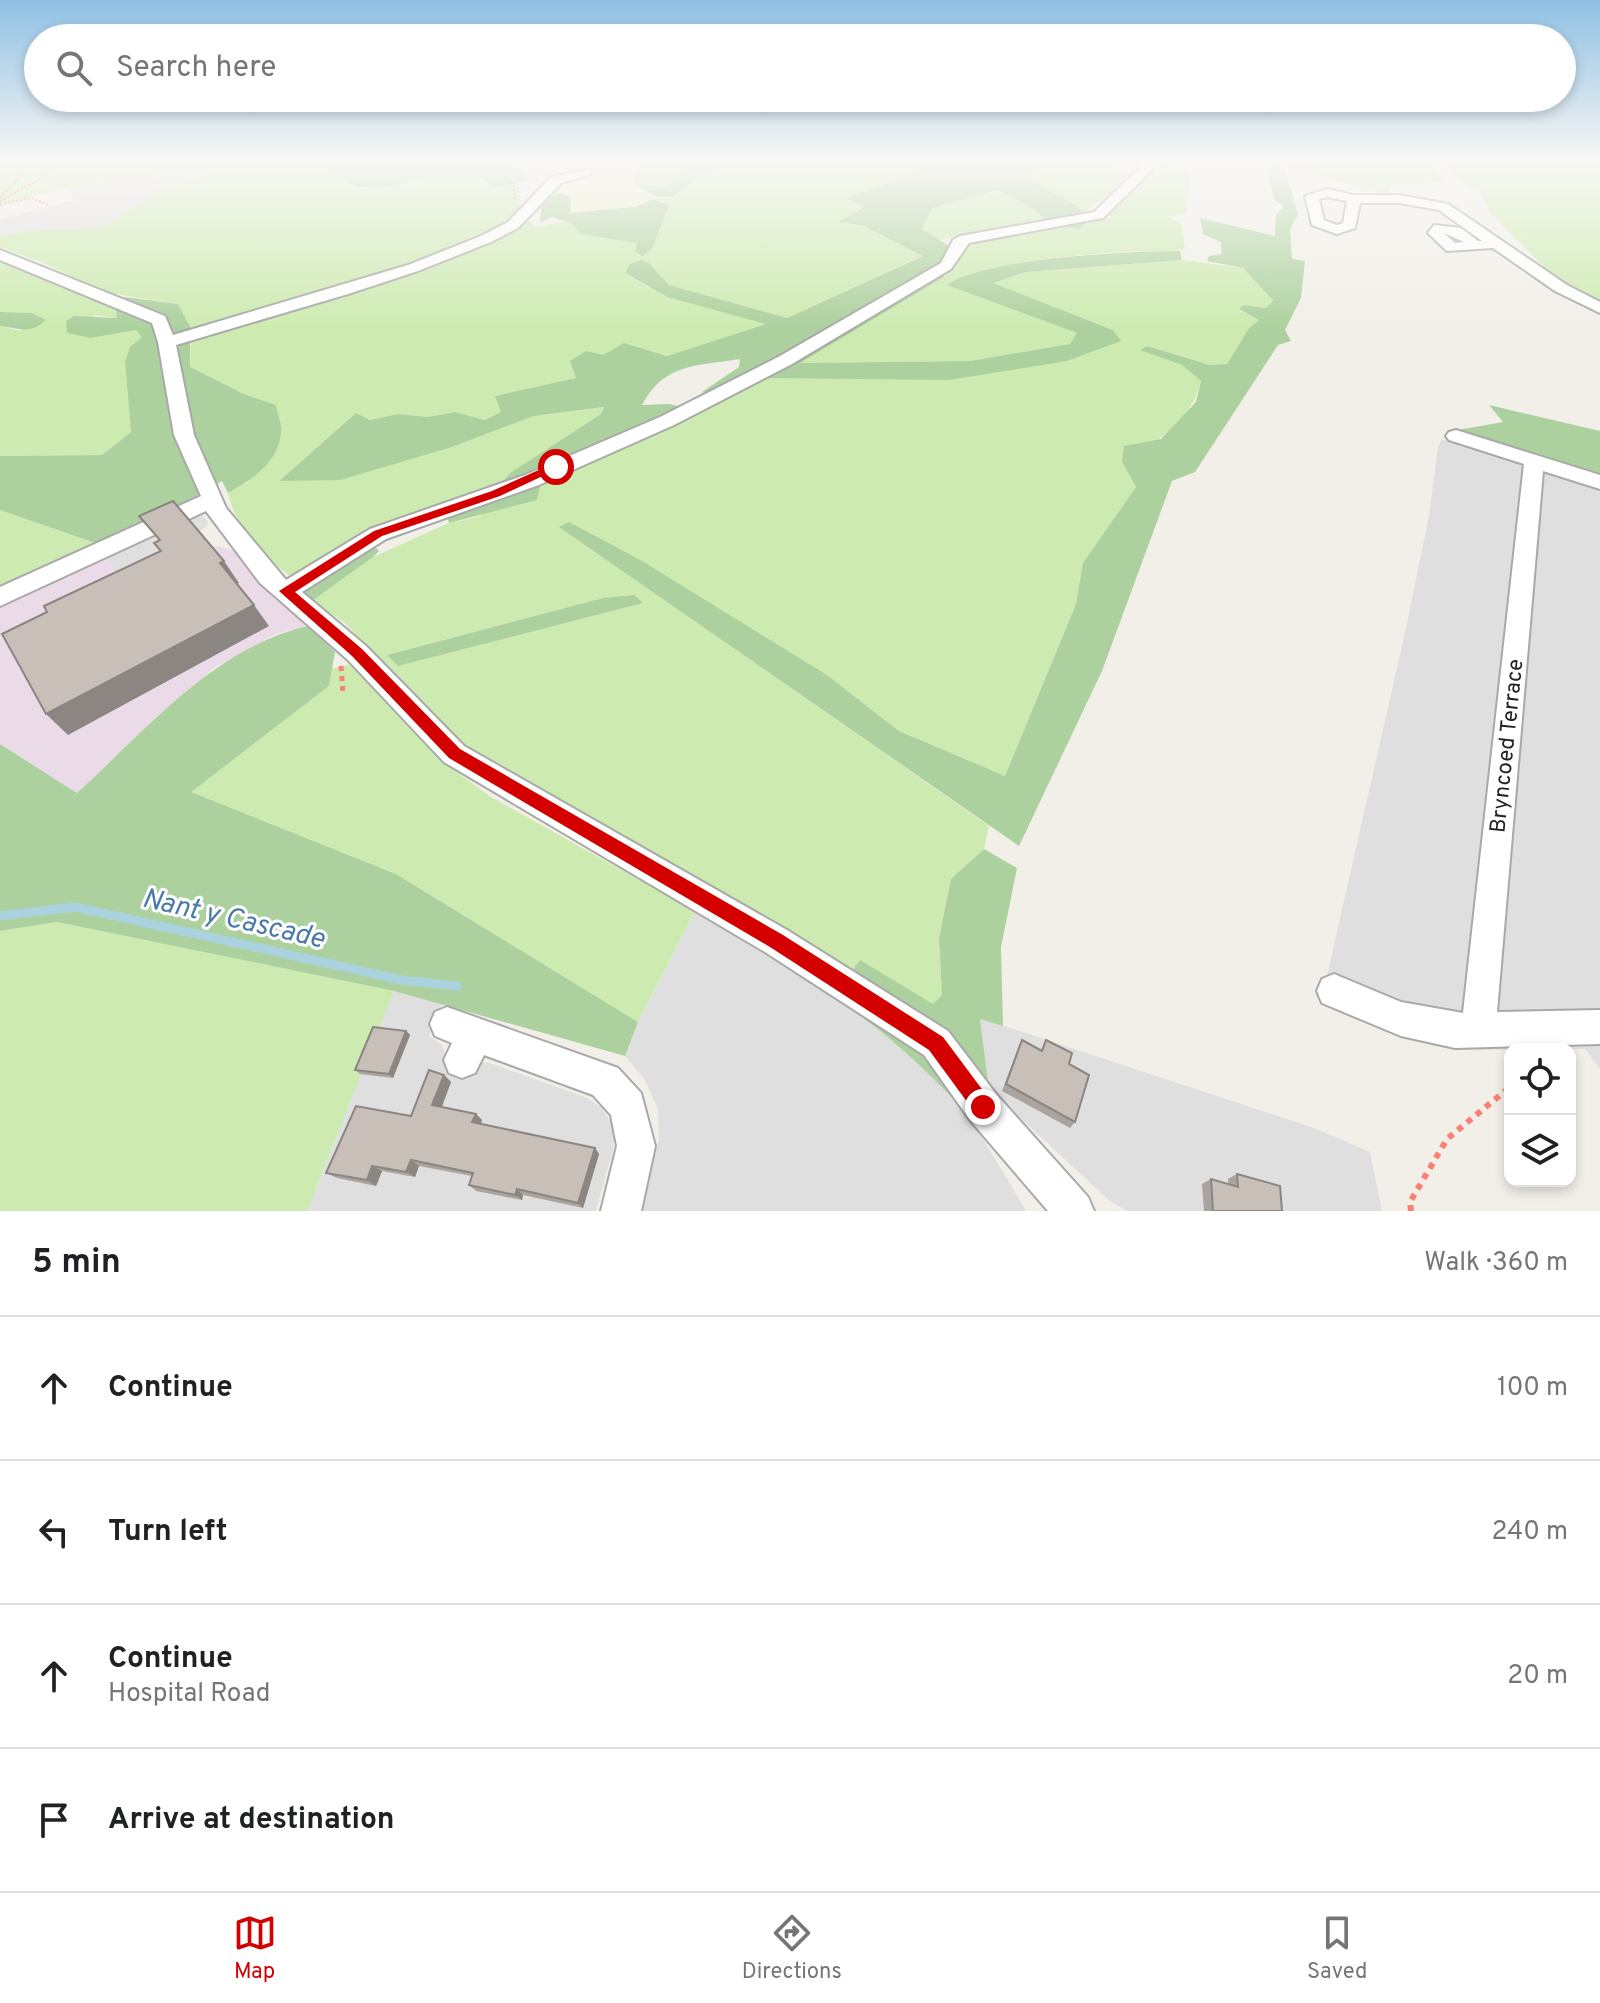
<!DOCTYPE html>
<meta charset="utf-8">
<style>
body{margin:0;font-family:Overpass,sans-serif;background:#f6f6f6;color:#202124}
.controls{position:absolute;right:24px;bottom:24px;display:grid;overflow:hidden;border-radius:16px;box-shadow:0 4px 12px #0003}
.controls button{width:72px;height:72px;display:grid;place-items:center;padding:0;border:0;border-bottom:2px solid #e0e0e0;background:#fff;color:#202124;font:40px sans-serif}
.stop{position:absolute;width:24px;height:24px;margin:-18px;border:6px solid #d40000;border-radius:50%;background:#fff}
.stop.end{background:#d40000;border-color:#fff;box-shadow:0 2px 8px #0008}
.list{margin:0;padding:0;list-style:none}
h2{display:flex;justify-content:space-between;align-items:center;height:104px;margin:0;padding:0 32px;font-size:34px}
h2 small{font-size:26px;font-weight:400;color:#757577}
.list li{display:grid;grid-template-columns:52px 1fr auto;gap:24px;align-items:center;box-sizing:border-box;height:144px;padding:0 32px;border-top:2px solid #e0e0e0}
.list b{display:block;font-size:30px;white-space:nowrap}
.list p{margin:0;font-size:26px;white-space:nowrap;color:#757577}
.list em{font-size:26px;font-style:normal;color:#757577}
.icon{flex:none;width:44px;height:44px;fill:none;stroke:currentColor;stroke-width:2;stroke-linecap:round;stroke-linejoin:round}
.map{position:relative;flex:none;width:1600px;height:1211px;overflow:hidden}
.search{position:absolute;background:#fff;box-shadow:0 4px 12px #0003;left:24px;right:24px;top:24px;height:88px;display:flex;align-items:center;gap:20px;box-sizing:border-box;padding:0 28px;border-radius:44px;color:#757577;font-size:30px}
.sheet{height:680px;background:#fff}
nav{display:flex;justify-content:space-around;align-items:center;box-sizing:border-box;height:112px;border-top:2px solid #e0e0e0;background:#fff;font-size:22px;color:#757577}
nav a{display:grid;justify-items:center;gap:4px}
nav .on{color:#d40000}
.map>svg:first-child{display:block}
</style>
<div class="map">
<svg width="1600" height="1211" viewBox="0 0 1600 1211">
<rect width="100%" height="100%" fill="#f2efe9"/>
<path fill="#e0dfdf" d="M202,170L206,175L199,179L161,186L150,191V197L104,227L26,231L0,237V219L74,200L68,189Z
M1442,439L1600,489V1069L1585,1049L1478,1050L1321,1002L1405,633L1429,516L1438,447Z
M197,510L208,521L207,526L123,580L102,554Z
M695,911L874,1023L923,1066L970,1117L1026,1211H641L659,1139L658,1109L645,1080L625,1056L638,1022Z
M394,991L442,1003L429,1036L442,1045L447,1059L445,1071L465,1075L472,1066L487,1062L585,1097L602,1108L614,1128L613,1149L596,1211H307Z
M980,1018L1314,1128L1370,1152L1382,1211H1127L1110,1201L989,1089Z"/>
<path fill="#ebdbe8" d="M208,546H219L237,552L270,595L308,626L276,634L214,668L77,793L0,744V603L102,554L123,580Z"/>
<path fill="#eef0d5" d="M510,160H629L638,163L633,184L657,197L636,207L570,213L571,197L538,188Z
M1110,160H1195L1191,170L1160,164L1141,180L1120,172Z"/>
<path fill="#cdebb0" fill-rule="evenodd" d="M0,160H317L356,187L383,188L456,170L472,173L495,188L519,182L521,206L528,208L510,224L423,263L191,333L178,304L103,292L48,265L0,247V237L26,231L104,227L150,197V191C168,182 189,185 206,175L202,170C136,180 59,183 0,207Z
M629,160H711L676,178L667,187L633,184L638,164Z
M742,160H919L927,170L847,198L864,206L841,223L864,226L924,255L787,318L669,285L649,263L625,274L667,297L768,324L667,356L624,343L577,378L496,396L502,412L485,420L455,412L428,417L398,414L370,420L356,413L280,480L452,447L534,416L604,407L601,414L510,473L499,486L293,578C264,558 236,528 228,493L248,482L276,405L244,394L190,367L191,338L407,273L527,217L536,227L562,222L573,224L580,234L638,243L665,201L653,199L673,197L689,183L720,167Z
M1070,160H1110L1120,172L1132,178L1082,214L1076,206L1018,173Z
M1264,160H1428L1446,182L1389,185V195Z
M1443,160H1600V305L1551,274L1489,211L1479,190L1459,182Z
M1160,164L1191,170L1186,214L1167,216L1181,223L1185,249C1169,253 1152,251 1136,251C1094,253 979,262 947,285L1077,333L1071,344L970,361L798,363L944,277L957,263L962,246L966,241L1050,224L1080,229L1088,221L1111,218L1109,214Z
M998,190L1034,209L1046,220L940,240L922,229L932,208Z
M1182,260L1243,268L1273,299L1266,308L1244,305L1239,310L1260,320L1249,328L1227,364L1210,365L1147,346L1141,350L1182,365L1201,381C1192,421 1156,443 1122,462L1136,487L1084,563L1076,604L1005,776L899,731L827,675L560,527L989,826L984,849L951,879L939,938L942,995L933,1005L860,961L851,973L465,751L344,622L312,601L373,557L449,523L478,517L542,478L701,411L767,378L1067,361L1113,330L992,283L1026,272ZM603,598L642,603L398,666L387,655Z
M0,262L116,309L118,318L94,315L91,338L136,330L143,337L125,362L131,432L102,455L0,456V326L20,331L32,313L0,312Z
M0,510L98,544L0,589Z
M352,664L447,765L491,797L695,911L638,1022L396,874L190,792L329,686L332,669Z
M57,922L394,991L307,1211H0V931Z"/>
<path fill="#add19e" d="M317,160H510L530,180L495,188L472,173L456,170L383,188L356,187Z
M711,160H742C716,168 694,179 673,197H657L633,184L667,187L676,178Z
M919,160H1070L1019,174L1077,206L1088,221L1080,229L1052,226L1034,209L998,190L932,208L922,229L949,246L944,277L800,363L970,361L1070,344L1077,333L947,285C985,258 1129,251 1180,251L1182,260L1026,272L993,283L1113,330L1121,341L1067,361L949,380L767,378L719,401L702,392L739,367L740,359C697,366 664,363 642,405L669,404L701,411L542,477L537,500L449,523L446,514L499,486L510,473L601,414L604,407L534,416L452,447L340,480L279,481L356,413L370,420L398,414L428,417L455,412L485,420L501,412L495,396L576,378L570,361L586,351L603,355L624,343L667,356L766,324L667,297L625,273L630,264L641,260L649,263L669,285L787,318L923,256L864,226L839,222L864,207L846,198L926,170L917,165Z
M1266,162L1284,167L1298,214L1290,230L1292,259L1305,261L1301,298L1285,330L1291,341L1278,345L1195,472L1172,481L1102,671L1019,846L559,527L569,522L642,561L827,675L899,731L1005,776L1076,604L1083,563L1136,487L1122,462L1124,446L1161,439L1196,402L1201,381L1182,365L1140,350L1147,346L1210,365L1227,364L1249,328L1259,320L1239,309L1244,305L1266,308L1273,300L1243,268L1207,261L1209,256L1222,254L1221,242L1203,234L1200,218L1275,236L1276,214L1284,207L1274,200Z
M558,193L571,197L570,213L636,207L653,199L669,205L652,248L643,256L635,252L637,243L580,234L573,224L552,217L540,223L542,200Z
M125,297L178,304L190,327V367L244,394L276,405C277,413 282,423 281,431C280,461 252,480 228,493L222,481L195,497L98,544L0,510V456L102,455L131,432L125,362L130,347L142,337L136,330L91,338L67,333L66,321L74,316L117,318L116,309Z
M0,312L32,313L46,320C30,335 19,328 0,326Z
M1489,405L1600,431V476L1452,431L1503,422Z
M371,543L379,551L373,557L312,601L302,589Z
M634,595L643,603L398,666L387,655L603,598Z
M308,626L335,652L329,686L191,792L396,874L638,1022L625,1056L394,991L57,922L0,931V744L77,793C147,730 213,648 308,626Z
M984,849L1017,868L1001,947L1003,1026L980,1019L989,1089L970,1117C928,1071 886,1031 833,997L860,960L933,1004L942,995L939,938L951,879Z"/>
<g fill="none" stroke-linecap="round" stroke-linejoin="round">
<path stroke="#aad3df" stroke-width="9" d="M0,916L75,907L402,980L457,986"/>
<defs>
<path id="minor" d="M1137,160H1149L1152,170L1103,218L969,243L951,269L792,364L674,425L539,485L386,539L302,592L366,646L464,746L787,930L948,1031L996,1094L1088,1197L1094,1211H1048L970,1120L924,1055L765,952L444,762L348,660L260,583L206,511L0,606V587L201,496L174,435L158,342L152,323L0,260V250L165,316L173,335L408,265L481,236L508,222L551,177L590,169V175L561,183L518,228L491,242L418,271L348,294L176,345L194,435L226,508L286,580L370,529L525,475L660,417L780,356L941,263L953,240L960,236L1094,212L1139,169Z
M1327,189L1354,195H1399L1448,204L1567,285L1600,302V313L1555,291L1493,248L1447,251L1428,233L1434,225L1461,228L1478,241H1482L1439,210L1399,203H1360L1355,228L1337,234L1312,225L1305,196ZM1327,197L1347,201L1343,223L1337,225L1324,220L1319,199ZM1444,233L1464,242L1455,243Z
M1456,430L1600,475V489L1543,471L1497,1012L1600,1010V1044L1455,1048L1401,1036L1322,1003L1317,991L1322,979L1334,974L1401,1002L1463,1013L1524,464L1449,440L1446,436L1449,432Z
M447,1007L618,1068L641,1093L655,1146L641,1211H601L617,1146L611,1115L593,1095L484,1055L475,1073L462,1078L449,1073L444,1060L452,1043L435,1036L430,1024L435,1012Z"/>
</defs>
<use href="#minor" stroke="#a9a9a9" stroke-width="4"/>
<path stroke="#fa8072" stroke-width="2" stroke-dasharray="2 2" stroke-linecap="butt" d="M505,177L513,183L515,200
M0,197L21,176L24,160
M0,201L39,179L58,160
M0,204L31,198L49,205"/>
<path stroke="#fa8072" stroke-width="5" stroke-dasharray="5 5" stroke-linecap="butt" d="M341,666L343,694"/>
<path stroke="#fa8072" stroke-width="6" stroke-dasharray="6 6" stroke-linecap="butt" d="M1411,1211L1410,1202L1447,1139L1510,1087"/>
<use href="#minor" fill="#fff" fill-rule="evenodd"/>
</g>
<path fill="#aba49e" d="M406,1031L410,1035L393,1078L360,1074L355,1070Z
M1022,1040L1041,1050L1046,1040L1069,1064L1075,1122L1070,1128L1002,1091L1018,1048Z
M444,1075L451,1082L441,1107L476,1114L482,1120L481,1124L595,1148L599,1154L583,1208L523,1195L522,1200L476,1191L469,1185L472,1176L419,1166L415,1177L382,1171L376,1186L337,1178L326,1173L411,1116Z
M1237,1174L1282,1211H1204L1202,1184L1211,1179L1228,1184V1179Z"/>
<path fill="#8b8681" d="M224,561L239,583L234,585L220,563Z
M254,605L269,626L68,735L46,714Z
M406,1031L410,1035L393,1078L389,1074Z
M444,1075L451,1082L440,1112L432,1105Z
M476,1114L482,1120L479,1128L472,1122Z
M595,1148L599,1154L583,1208L578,1203Z
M411,1160L419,1166L415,1177L406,1172Z
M372,1166L382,1171L376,1186L367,1180Z
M517,1189L523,1195L522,1200L515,1195Z"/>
<path fill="#c7bfb8" stroke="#8b8681" stroke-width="2" d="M173,501L224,561L220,563L254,605L46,714L2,634L47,612L44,606L161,551L154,543L160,540L139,516Z
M373,1027L406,1031L389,1074L355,1070Z
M1022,1040L1042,1051L1046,1040L1072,1053L1069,1064L1089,1075L1075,1122L1006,1084Z
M429,1070L444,1075L432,1105L476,1114L472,1122L595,1148L578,1203L517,1189L515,1195L469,1185L473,1173L411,1160L406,1172L372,1166L367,1180L326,1173L356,1106L411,1116Z
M1237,1174L1280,1186L1282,1211H1213L1211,1179L1238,1187Z"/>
<linearGradient id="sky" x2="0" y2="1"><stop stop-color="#8fc0e4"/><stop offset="0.49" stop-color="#f9f8f5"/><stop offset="1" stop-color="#f9f8f5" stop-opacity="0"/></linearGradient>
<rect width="1600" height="329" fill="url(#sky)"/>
<path fill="#d40000" d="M552,464L562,467L500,496L382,536L295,592L362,649L460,749L783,935L943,1037L990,1100L993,1107L990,1114L983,1117L976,1114L929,1050L770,947L449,758L352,656L279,591L374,531L492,491Z"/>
<g text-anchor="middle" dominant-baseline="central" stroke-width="6" stroke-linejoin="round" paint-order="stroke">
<g font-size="22" fill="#222" stroke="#fff">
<text transform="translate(1508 746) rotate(-84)">Bryncoed Terrace</text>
</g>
<g font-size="28" font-style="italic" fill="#4a7aab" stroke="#fff">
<text transform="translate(233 920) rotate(13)">Nant y Cascade</text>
</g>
</g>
</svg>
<div class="controls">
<button><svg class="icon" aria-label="locate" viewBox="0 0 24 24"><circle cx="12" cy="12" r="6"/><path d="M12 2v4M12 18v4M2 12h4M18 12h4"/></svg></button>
<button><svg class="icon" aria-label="layers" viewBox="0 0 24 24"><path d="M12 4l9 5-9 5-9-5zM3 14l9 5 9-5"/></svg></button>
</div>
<div class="stop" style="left:556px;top:467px"></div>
<div class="stop end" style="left:983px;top:1107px"></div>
<div class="search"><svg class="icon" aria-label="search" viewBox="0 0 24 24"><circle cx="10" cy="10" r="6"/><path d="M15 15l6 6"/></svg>Search here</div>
</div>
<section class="sheet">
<h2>5 min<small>Walk · 360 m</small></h2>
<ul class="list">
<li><svg class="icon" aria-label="ahead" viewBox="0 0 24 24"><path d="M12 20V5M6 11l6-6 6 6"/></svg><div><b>Continue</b></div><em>100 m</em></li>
<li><svg class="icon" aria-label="left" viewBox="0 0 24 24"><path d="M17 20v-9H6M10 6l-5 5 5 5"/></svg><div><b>Turn left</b></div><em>240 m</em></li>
<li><svg class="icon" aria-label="ahead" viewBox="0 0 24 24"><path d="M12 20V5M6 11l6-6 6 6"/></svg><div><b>Continue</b><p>Hospital Road</p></div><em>20 m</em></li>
<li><svg class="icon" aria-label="arrive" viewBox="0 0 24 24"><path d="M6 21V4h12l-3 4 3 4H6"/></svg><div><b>Arrive at destination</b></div></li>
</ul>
</section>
<nav>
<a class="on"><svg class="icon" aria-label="map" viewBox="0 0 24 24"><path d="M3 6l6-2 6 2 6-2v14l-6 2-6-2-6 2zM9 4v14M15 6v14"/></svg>Map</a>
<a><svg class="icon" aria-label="directions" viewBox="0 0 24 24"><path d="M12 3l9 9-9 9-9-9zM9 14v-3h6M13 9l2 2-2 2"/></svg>Directions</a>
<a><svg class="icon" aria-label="saved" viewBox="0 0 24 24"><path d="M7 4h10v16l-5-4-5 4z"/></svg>Saved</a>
</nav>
